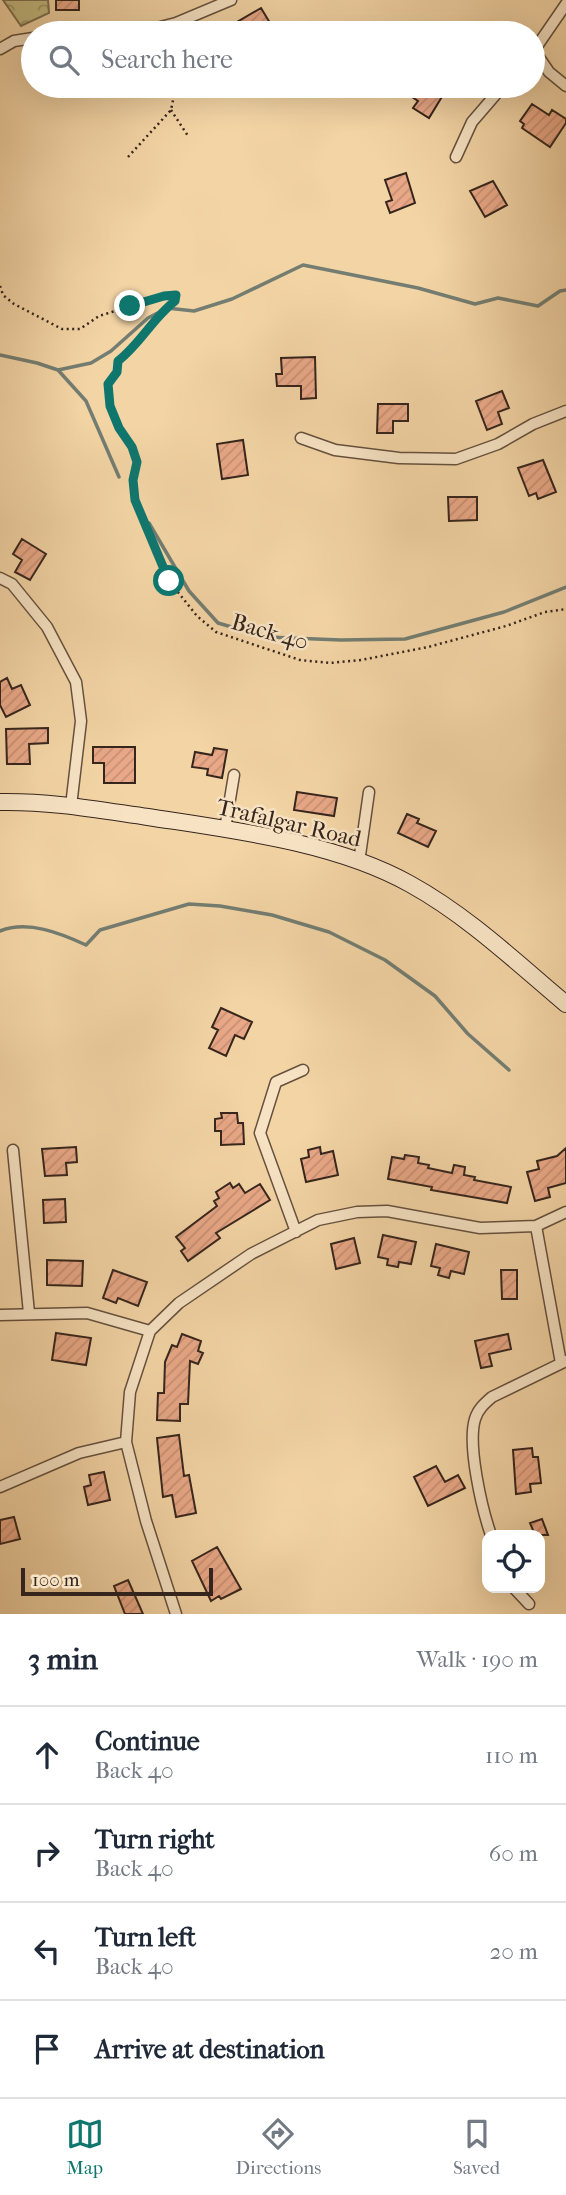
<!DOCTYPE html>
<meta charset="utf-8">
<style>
body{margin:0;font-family:"IM FELL French Canon",serif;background:#f6f6f7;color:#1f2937}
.controls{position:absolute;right:21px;bottom:21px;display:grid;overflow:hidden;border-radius:14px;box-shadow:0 7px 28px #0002}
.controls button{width:63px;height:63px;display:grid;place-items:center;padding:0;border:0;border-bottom:2px solid #e0e1e3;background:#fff;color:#1f2937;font:35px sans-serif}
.scale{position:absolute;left:21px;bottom:18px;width:192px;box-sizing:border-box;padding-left:7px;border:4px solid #36251c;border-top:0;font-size:19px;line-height:24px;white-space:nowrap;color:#36251c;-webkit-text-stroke:5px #f7e3c4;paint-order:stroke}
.stop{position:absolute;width:21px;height:21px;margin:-16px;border:5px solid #0f766e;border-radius:50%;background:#fff}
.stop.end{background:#0f766e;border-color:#fff;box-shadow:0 2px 7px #0008}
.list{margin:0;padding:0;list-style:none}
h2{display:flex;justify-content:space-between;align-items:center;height:91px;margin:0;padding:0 28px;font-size:30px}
h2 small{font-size:23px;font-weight:400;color:#747a83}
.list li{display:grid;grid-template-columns:46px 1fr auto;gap:21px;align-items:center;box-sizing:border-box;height:98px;padding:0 28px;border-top:2px solid #e0e1e3}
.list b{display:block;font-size:26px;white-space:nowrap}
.list p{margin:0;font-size:23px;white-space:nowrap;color:#747a83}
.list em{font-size:23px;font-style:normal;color:#747a83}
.icon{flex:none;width:38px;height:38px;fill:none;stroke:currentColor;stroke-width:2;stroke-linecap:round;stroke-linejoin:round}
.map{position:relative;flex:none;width:566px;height:1614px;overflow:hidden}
.search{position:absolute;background:#fff;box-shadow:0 7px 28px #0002;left:21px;right:21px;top:21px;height:77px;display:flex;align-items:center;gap:18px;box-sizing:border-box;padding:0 24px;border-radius:38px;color:#747a83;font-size:26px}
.sheet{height:483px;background:#fff}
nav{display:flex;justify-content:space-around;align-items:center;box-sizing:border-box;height:98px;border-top:2px solid #e0e1e3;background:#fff;font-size:19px;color:#747a83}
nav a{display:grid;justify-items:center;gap:4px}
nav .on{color:#0f766e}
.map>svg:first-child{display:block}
</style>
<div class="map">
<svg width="566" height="1614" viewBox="0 0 566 1614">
<defs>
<pattern id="forest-crowns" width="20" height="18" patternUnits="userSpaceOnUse" patternTransform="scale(1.75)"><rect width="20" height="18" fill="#c3ba81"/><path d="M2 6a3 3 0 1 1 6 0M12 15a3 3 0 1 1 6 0" fill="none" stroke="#9f9769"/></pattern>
<pattern id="building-hatch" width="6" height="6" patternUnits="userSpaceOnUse" patternTransform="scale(1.75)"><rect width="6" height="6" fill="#e9a887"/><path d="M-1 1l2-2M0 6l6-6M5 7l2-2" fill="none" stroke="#c89074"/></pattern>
</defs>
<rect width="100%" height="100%" fill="#f3d4a5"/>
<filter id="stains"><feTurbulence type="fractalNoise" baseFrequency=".00286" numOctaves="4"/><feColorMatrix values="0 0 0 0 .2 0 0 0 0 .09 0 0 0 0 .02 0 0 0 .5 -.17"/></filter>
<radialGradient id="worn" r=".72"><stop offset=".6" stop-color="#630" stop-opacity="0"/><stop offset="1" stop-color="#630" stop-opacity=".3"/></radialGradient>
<path fill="url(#forest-crowns)" stroke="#7c704e" stroke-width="2" d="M3,0H48L49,13L21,26Z"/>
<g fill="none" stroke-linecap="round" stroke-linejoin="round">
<path stroke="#737d71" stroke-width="3.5" d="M0,355L37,363L58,370L86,401L119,477
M58,370L91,363L111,351L148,318L167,308L194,311L232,299L303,265L418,288L475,304L498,298L538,306L560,291L566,290
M149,523L189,591L218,623L266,637L341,640L405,639L504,612L566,587
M0,931C28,920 60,933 86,945L100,930L189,904L220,906L272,915L329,932L385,960L435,996L468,1034L509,1070"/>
</g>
<path fill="url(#building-hatch)" stroke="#36251c" stroke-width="2" d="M56,0H79V10H56Z
M261,8L276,33H218Z
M419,86H440L446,90L429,118L413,108L418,101L412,97Z
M532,104L549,115L552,110L566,119V123L550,147L522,128L524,124L520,121Z
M406,173L415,203L390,213L386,202L392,200L385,180Z
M493,181L507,205L485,217L470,191Z
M315,357L316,398L301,399V386H277L276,374H282L281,358Z
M502,391L509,408L498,412L502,424L487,430L476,401Z
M378,404H408V421H393V433H377Z
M243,440L248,475L222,479L217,444Z
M543,460L556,492L538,499L536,493L529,496L518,468Z
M448,497H477V520L449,521Z
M22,539L46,554L30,580L15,572L22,560L13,554Z
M7,678L12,689L21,685L30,705L6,717L0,705V682Z
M48,728V743L29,744L30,764H7L6,729Z
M93,747H135V783H104V763H93Z
M214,748L227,750L222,778L207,775L208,769L192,767L195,752L212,755Z
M297,792L337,798L334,816L294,810Z
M407,814L419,819L417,823L436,831L428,847L398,833Z
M221,1008L252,1022L244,1039L235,1035L226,1056L209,1048L218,1030L212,1027Z
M221,1113H237L238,1123H243L244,1144L221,1145V1131H215V1119L222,1118Z
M76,1147L77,1162L66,1163L67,1175L45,1176L42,1149Z
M320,1147L321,1154L333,1151L338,1175L306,1182L301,1159L309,1157L308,1150Z
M566,1148V1183L548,1188L550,1197L535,1201L527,1172L539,1169L537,1161L557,1156Z
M405,1155L419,1157L418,1163L429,1165L428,1168L452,1173L454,1165L465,1167L464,1175L475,1177L474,1180L511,1187L507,1203L431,1190L432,1187L388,1179L392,1157L404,1159Z
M230,1183L233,1188L239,1184L245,1193L260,1184L270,1200L216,1233L220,1238L188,1261L181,1251L185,1248L176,1237L217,1206L214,1201L219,1198L216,1192Z
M65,1199L66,1222L44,1223L43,1200Z
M383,1235L416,1242L411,1264L399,1262L398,1267L387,1265L388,1259L378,1257Z
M354,1238L360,1263L336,1269L331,1244Z
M436,1244L469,1252L464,1274L451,1271L449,1278L438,1275L440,1268L431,1266Z
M47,1260L83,1261L82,1286L47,1285Z
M113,1270L147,1282L138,1306L118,1298L116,1303L103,1298Z
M501,1270H517V1299H502Z
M56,1333L91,1338L86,1365L52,1360Z
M182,1334L201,1341L198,1351L203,1353L198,1364L190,1361L188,1404H180V1421L157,1420L158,1393H164L165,1362L172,1345L177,1347Z
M508,1334L511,1349L489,1354L492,1366L481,1368L475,1341Z
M179,1435L184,1476L189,1475L196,1513L176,1517L172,1495L163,1497L157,1438Z
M532,1448L533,1457H538L541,1483L530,1484L531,1492L516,1494L513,1450Z
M436,1466L445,1482L458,1475L465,1488L428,1506L414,1477Z
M104,1472L110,1500L88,1505L84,1487L91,1485L89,1475Z
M14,1517L20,1539L0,1544V1520Z
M542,1519L548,1535H535L530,1523Z
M217,1547L241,1589L221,1599L219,1596L211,1601L192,1561Z
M128,1580L143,1614H125L114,1586Z"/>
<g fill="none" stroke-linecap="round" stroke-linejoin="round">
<defs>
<path id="street" d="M62,33H137L176,23L231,0
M0,49L14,41L33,38
M534,50L549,72L566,86
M533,52L566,4
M456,157L472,122L503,86
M301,438L335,450L399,458L456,459L498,444L533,424L566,411
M0,578L12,584L47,627L76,682L81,721L71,806
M225,829L234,775
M359,862L369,792
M13,1150L29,1313
M536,1226L561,1363
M296,1232L260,1133L276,1082L303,1070
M0,1315L87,1313L150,1331
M0,1487L79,1453L126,1442
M491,1535C482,1509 467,1445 475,1419C478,1409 485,1403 492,1397L566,1361
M514,1588L529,1604
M176,1614L146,1521L126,1442L130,1392L150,1331L179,1303L251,1254L318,1220L357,1212L387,1211L480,1228L536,1226L566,1212"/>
<path id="secondary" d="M0,802C50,801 99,810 148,817C232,830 335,842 410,884C468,916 516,962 566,1004"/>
</defs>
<use href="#street" stroke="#65513e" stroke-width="13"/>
<use href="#secondary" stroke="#36251c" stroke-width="18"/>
<path stroke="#36251c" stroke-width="2.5" stroke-dasharray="2 3.5" stroke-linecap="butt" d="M171,110L188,136
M128,157L171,110L176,86
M0,286L3,295L14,304L62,329H80L99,316L164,296L176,295L175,301C153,318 140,344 118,361L117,372L108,384L110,406L119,428L132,447L137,462L133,480L135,500L169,581L197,616L216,632L300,660L330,663L361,660L428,647L506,626L545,612L566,609"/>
<use href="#street" stroke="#f7e3c4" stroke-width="10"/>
<use href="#secondary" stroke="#f7e3c4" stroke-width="16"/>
</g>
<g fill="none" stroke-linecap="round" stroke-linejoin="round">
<path stroke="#0f766e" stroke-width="9" d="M130,306L164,296L176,295L175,301C153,318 140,344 118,361L117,372L108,384L110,406L119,428L132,447L137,462L133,480L135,500L169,581"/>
</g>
<g text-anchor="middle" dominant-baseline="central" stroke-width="5" stroke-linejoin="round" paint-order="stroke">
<g font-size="23" fill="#36251c" stroke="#f7e3c4">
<text transform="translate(270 632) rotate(16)">Back 40</text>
<text transform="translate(289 823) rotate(13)">Trafalgar Road</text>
</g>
</g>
<rect width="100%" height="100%" filter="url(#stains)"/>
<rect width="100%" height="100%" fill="url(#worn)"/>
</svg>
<div class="controls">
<button><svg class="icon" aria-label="locate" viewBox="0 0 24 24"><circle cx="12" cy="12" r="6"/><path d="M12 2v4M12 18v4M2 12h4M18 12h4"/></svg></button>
</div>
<div class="scale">100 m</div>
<div class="stop" style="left:169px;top:581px"></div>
<div class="stop end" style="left:130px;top:306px"></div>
<div class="search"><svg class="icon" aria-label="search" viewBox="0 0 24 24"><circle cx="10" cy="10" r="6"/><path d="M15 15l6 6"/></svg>Search here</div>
</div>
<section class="sheet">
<h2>3 min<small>Walk · 190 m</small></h2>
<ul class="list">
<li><svg class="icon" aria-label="ahead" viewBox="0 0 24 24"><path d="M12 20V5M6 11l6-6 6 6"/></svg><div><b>Continue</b><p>Back 40</p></div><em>110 m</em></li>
<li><svg class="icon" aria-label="right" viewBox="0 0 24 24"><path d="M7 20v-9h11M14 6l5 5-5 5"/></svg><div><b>Turn right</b><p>Back 40</p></div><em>60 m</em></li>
<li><svg class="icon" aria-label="left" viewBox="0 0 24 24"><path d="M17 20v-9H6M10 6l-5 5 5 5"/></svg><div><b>Turn left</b><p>Back 40</p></div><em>20 m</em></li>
<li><svg class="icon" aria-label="arrive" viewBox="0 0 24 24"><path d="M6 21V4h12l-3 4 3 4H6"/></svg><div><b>Arrive at destination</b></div></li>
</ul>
</section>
<nav>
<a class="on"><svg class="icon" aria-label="map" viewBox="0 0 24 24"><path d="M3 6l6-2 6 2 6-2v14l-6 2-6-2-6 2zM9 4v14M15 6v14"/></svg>Map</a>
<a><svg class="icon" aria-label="directions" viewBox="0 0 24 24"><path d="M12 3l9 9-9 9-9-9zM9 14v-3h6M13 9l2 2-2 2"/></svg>Directions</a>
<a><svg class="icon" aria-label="saved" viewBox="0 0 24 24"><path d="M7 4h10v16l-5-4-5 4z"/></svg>Saved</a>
</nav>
